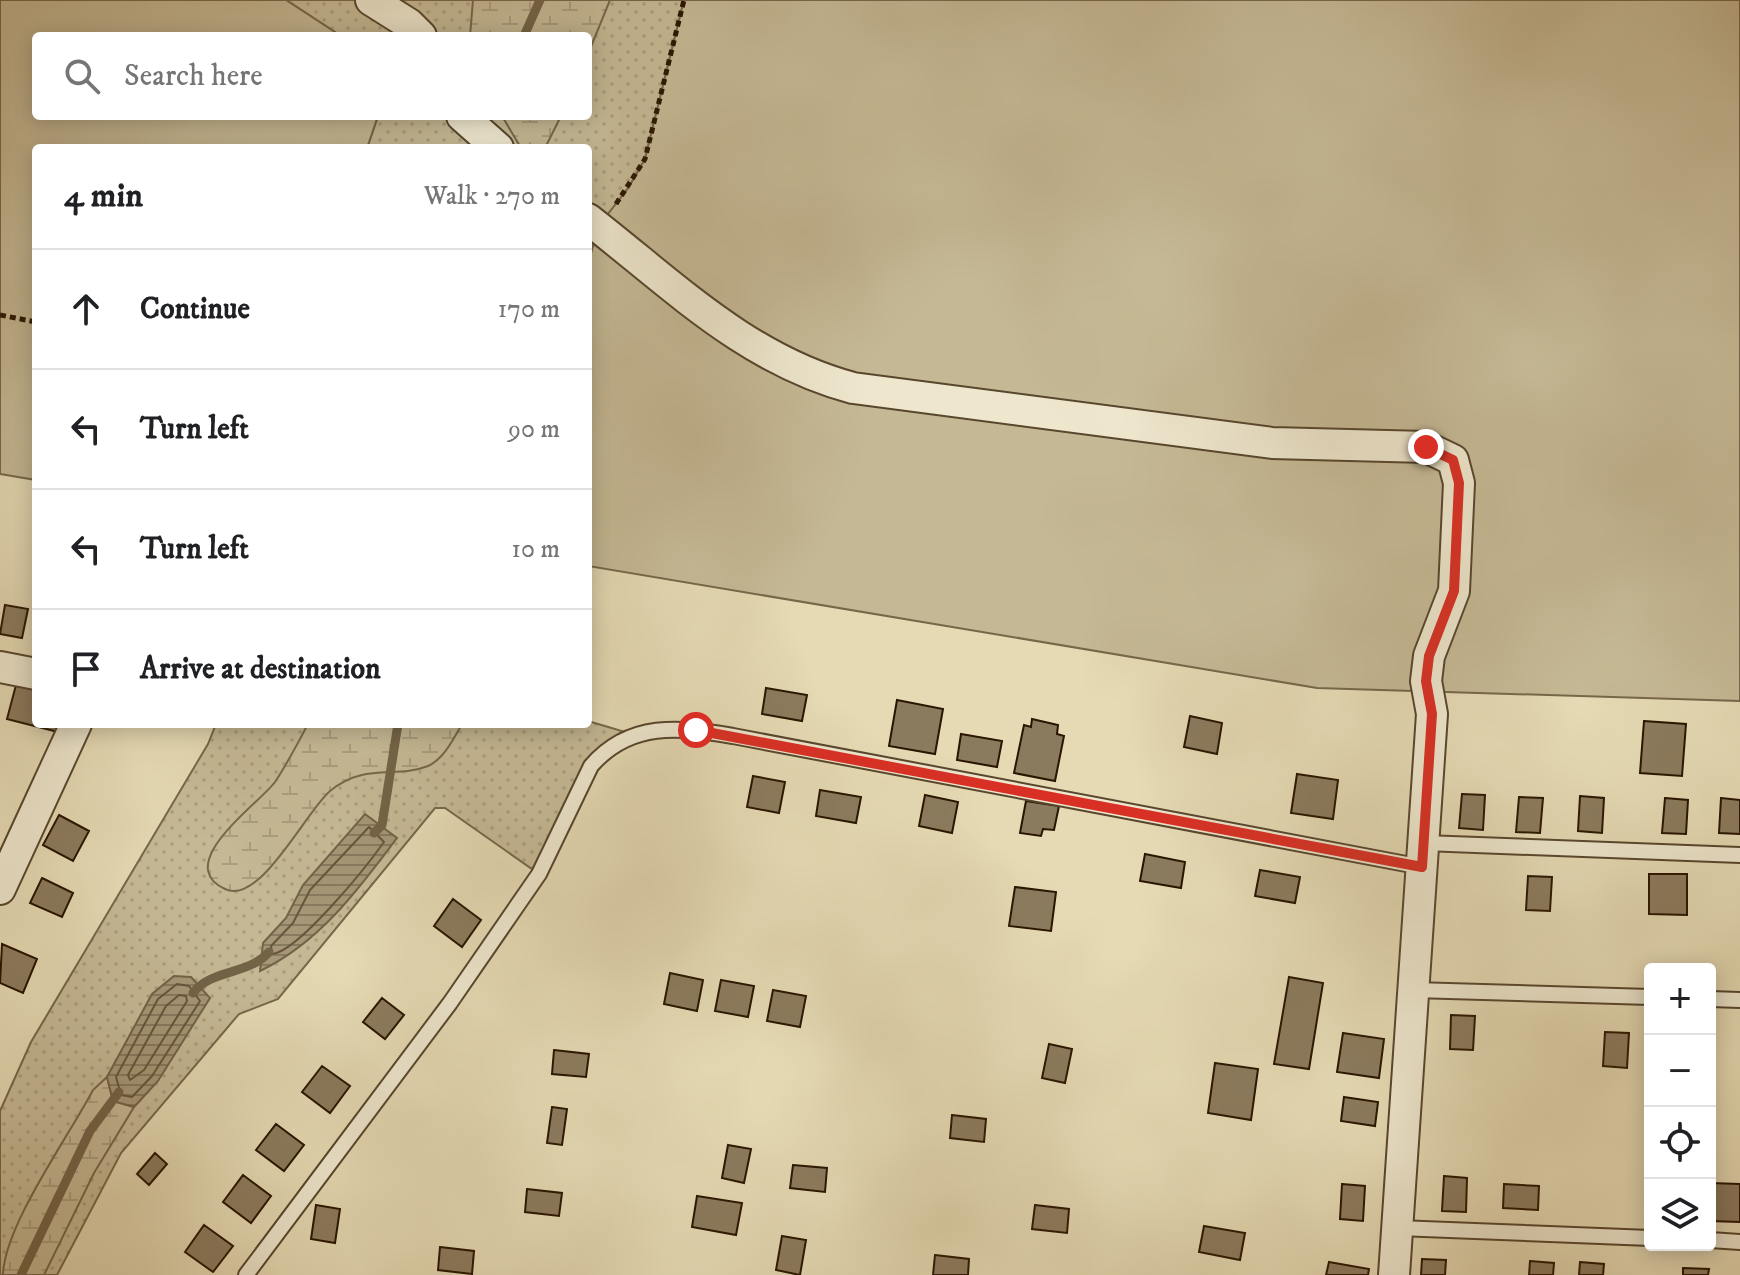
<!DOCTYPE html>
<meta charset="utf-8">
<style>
body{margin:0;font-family:"IM FELL DW Pica",serif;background:#f2f2f2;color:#202124}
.controls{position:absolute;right:24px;bottom:24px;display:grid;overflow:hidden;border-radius:8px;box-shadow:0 4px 20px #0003}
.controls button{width:72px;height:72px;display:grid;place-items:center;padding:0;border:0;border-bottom:2px solid #e0e0e0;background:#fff;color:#202124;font:40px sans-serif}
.stop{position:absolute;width:24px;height:24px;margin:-18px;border:6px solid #d93025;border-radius:50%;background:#fff}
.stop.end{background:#d93025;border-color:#fff;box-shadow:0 2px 8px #0008}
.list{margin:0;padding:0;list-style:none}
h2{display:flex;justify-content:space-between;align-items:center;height:104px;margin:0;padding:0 32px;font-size:34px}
h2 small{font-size:26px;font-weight:400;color:#757577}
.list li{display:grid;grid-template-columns:52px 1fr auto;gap:24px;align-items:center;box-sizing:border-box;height:120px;padding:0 32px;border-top:2px solid #e0e0e0}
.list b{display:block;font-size:30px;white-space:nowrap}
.list em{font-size:26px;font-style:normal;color:#757577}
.icon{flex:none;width:44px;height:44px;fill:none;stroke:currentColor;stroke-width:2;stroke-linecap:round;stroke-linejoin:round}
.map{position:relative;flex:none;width:1740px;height:1275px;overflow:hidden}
.search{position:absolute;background:#fff;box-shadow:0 4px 20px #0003;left:32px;top:32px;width:560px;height:88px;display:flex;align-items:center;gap:20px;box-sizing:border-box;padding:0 28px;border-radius:8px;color:#757577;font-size:30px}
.panel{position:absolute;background:#fff;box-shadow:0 4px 20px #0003;left:32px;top:144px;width:560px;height:584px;border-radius:8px}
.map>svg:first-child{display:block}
</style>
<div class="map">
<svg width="1740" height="1275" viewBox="0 0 1740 1275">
<defs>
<pattern id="grass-dots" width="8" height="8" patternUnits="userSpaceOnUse" patternTransform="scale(2)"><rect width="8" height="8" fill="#c5b995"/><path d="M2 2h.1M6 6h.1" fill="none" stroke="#a99e7f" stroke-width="1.8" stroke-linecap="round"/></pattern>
<pattern id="wetland-marsh" width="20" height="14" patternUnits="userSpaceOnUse" patternTransform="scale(2)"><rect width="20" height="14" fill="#c5b995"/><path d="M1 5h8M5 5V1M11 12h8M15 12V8" fill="none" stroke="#a99e7f"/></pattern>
<pattern id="water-rules" width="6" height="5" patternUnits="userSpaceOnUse" patternTransform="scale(2)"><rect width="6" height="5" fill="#a59777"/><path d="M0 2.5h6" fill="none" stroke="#867a5f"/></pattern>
</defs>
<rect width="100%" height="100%" fill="#e5dab4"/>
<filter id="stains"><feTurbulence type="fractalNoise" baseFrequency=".0025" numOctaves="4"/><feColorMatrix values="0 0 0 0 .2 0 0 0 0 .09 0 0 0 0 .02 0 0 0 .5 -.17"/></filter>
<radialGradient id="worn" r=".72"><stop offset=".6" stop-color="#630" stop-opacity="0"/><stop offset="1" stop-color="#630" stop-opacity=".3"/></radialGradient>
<path fill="url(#grass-dots)" stroke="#77674a" stroke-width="2" d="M286,0H684L645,159L629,187L598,227L588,265V148H367L378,116H588V36H341Z
M588,721L632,734L604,752L539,874L445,808H435L278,999L239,1014L121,1153L57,1275H0V1111L31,1042L208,744L216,724H588Z"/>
<path fill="url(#wetland-marsh)" stroke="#77674a" stroke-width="2" d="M473,0H610L588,54V36H470Z
M502,116H561L545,148H521Z
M308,724H462C454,738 444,759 428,766C396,779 365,762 330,791C306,811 260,906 225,889C171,864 260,803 275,782C287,764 298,743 308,724Z
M107,1077L113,1101L134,1107L94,1173L44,1275H3C4,1226 69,1136 93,1090Z"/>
<path fill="#c5b995" stroke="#77674a" stroke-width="2" d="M0,0H286L341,36H36V116H378L367,148H36V480L0,474Z
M684,0H1740V701L1317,688L588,566V265L598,227L629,187L645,159Z"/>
<path fill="url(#water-rules)" stroke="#736347" stroke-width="2" d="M365,814L397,838C359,889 319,943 260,971L263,943L286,918L303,885Z
M174,976L191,977L210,998L158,1081L134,1107L113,1101L107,1077L152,994Z"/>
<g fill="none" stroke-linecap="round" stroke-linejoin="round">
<path stroke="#67563c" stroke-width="2" d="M369,827L384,842C367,866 298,952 272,954L271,946L293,923L310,890Z
M177,984L189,986L200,1001L152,1076L132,1097L121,1095L116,1077L158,999Z
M179,995L186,996L187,1001L144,1070L130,1080L128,1075L166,1006Z"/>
<path stroke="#736347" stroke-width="9" d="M524,36L540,0
M374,833L382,825L398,724
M193,993C211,969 249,975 269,952
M21,1275L90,1131L119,1092"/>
</g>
<path fill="#8b7b5e" stroke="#291500" stroke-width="2" d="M5,605L28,609L22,638L0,634Z
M16,685L36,690V724H60L58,732L7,719Z
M766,688L807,695L802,721L762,714Z
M897,700L943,709L935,754L889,746Z
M1190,716L1222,723L1217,754L1184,747Z
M1032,719L1058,725L1057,734L1064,736L1055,781L1014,773L1024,725L1031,727Z
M1644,721L1686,724L1682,776L1640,773Z
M961,734L1002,741L997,767L957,760Z
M1297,774L1338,780L1333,819L1291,813Z
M753,776L785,782L779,813L747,807Z
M820,790L861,797L856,823L816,816Z
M1462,794L1485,795L1483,830L1459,828Z
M925,795L958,802L952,833L919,826Z
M1580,796L1604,798L1602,833L1578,831Z
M1519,797L1543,798L1540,833L1516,832Z
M1665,798L1688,800L1686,834L1662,833Z
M1721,798L1740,800V834L1719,833Z
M1026,801L1059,806L1054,830L1043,829L1041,836L1020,833Z
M59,815L89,831L73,861L43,845Z
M1145,854L1185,862L1181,888L1140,881Z
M1260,870L1300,877L1295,903L1255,896Z
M1649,874H1687V915L1649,914Z
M1528,876L1552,877L1550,911L1526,910Z
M42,878L73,893L62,917L30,903Z
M1015,887L1056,892L1051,931L1009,926Z
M453,899L481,920L462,947L434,926Z
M2,944L37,959L23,993L0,983Z
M670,973L703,980L697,1011L664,1004Z
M1289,977L1323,983L1309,1069L1274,1064Z
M721,980L754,986L748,1017L715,1011Z
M773,990L806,996L800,1027L767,1021Z
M382,998L404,1015L385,1039L363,1022Z
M1451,1015L1475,1016L1473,1050L1450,1049Z
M1605,1032L1629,1033L1627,1068L1603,1066Z
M1343,1033L1384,1039L1379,1078L1337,1072Z
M1049,1044L1072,1049L1065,1083L1042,1078Z
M554,1050L589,1054L586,1077L552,1074Z
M1215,1063L1258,1069L1251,1120L1208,1113Z
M322,1066L350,1086L330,1113L302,1092Z
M1344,1097L1378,1102L1375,1126L1341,1121Z
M552,1107L567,1109L562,1145L547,1143Z
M952,1115L986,1119L984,1142L950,1138Z
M276,1124L304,1145L284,1171L256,1150Z
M728,1145L751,1149L744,1183L722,1178Z
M155,1153L167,1164L149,1185L137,1174Z
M793,1165L827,1168L825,1192L790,1188Z
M243,1175L271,1196L251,1223L223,1202Z
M1444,1176L1467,1178L1466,1212L1442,1211Z
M1710,1183L1740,1184V1222L1710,1221Z
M1342,1184L1365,1186L1363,1221L1340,1219Z
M1504,1184L1539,1186L1538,1210L1503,1208Z
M527,1189L562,1193L559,1216L525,1212Z
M697,1196L742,1203L736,1235L692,1227Z
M316,1205L340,1209L335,1243L311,1239Z
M1035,1205L1069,1209L1067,1233L1032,1229Z
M204,1225L233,1246L213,1272L185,1252Z
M1204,1226L1245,1233L1240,1260L1199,1252Z
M782,1236L806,1240L800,1275L776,1270Z
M440,1247L474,1251L472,1274L438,1270Z
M935,1255L969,1259L968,1275H933Z
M1422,1259L1446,1260L1445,1275H1421Z
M1530,1261L1554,1263L1553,1275H1529Z
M1329,1262L1369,1269L1368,1275H1326Z
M1580,1262L1604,1264L1603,1275H1579Z
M1683,1268L1709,1269L1708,1275H1683Z"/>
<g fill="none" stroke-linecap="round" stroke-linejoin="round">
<defs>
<path id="service" d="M1424,843L1740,855
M1414,990L1650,997
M1710,999L1740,1000
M1398,1228L1650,1238
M1710,1240L1740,1242
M246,1275L450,1003L539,874L591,766C630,721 679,727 733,736L1422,867"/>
<path id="minor" d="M371,0L409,24L421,36
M462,116L498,148
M588,219C673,285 747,360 853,388L1272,443L1426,447L1453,460L1459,483L1454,591L1429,656L1426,681L1432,714L1394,1275
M0,667L36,674
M0,889L76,724"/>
</defs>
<use href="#service" stroke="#58462d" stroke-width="18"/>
<use href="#minor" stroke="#58462d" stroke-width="34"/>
<path stroke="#291500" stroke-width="5" stroke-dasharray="6 4" stroke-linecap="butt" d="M616,204L645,159L684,0
M0,315L36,322"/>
<use href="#service" stroke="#eee7ce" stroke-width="14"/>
<use href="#minor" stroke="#eee7ce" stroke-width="30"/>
</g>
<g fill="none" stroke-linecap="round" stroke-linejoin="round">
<path stroke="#d93025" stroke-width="10" d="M696,730L1422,867L1432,714L1426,681L1429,656L1454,591L1459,483L1453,460L1426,447"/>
</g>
<rect width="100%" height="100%" filter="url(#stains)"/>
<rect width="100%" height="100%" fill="url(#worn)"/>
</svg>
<div class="controls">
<button>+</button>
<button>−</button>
<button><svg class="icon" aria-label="locate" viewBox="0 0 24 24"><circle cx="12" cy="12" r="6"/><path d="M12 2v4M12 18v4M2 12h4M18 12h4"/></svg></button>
<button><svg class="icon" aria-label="layers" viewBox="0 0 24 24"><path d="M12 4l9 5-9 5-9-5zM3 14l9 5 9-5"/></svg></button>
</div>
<div class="stop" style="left:696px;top:730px"></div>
<div class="stop end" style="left:1426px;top:447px"></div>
<div class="search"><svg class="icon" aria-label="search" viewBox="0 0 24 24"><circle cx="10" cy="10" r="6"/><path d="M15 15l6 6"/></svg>Search here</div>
<section class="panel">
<h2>4 min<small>Walk · 270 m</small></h2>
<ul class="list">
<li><svg class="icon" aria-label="ahead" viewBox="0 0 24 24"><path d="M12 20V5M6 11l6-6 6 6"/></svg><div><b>Continue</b></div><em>170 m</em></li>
<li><svg class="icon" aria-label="left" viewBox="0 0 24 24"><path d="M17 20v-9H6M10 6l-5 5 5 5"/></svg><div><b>Turn left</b></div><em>90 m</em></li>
<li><svg class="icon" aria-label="left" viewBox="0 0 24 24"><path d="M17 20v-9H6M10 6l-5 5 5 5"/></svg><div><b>Turn left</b></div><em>10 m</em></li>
<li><svg class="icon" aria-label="arrive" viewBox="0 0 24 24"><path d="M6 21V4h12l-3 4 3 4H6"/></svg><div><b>Arrive at destination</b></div></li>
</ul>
</section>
</div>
